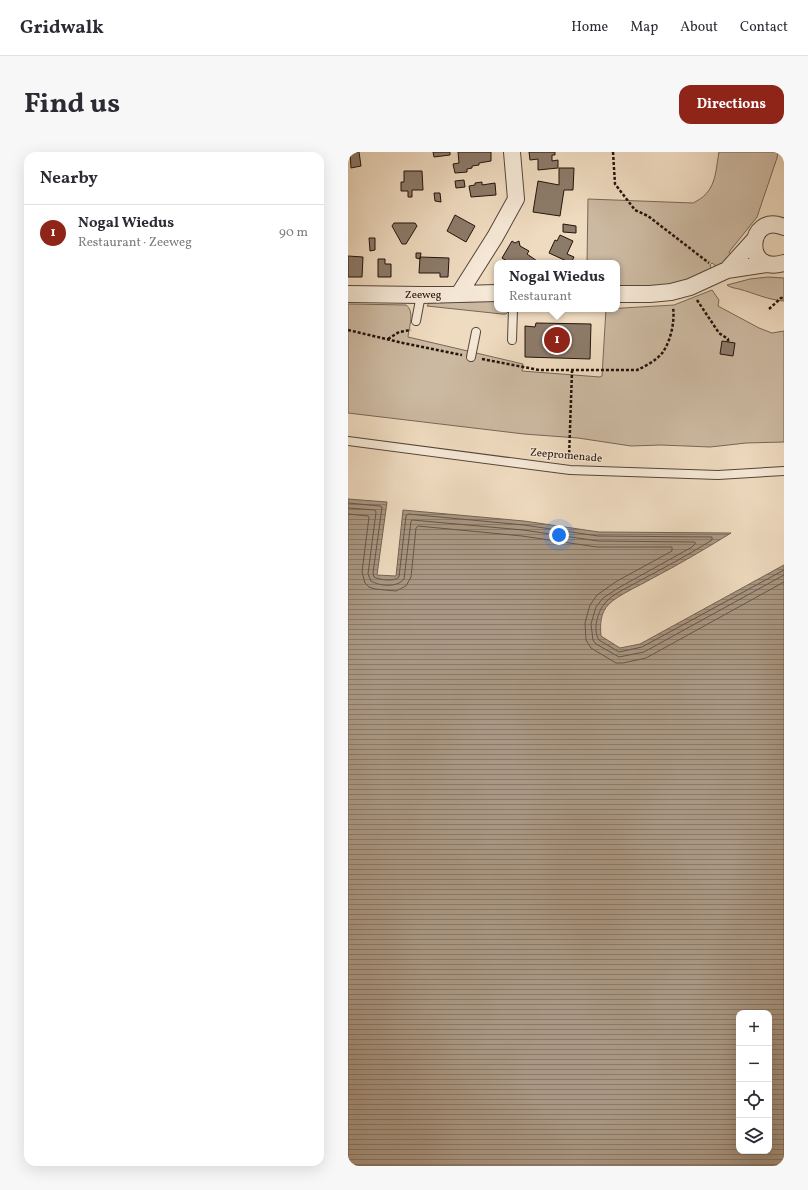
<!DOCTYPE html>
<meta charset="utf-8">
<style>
body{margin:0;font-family:Vollkorn,serif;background:#f7f7f7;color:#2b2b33}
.controls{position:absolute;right:12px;bottom:12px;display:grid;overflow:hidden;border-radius:8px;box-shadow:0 4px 16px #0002}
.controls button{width:36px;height:36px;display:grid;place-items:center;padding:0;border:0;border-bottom:1px solid #e1e1e2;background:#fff;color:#2b2b33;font:20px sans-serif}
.you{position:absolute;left:211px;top:383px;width:14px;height:14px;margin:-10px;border:3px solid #fff;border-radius:50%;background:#1a73e8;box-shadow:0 0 0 6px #1a73e833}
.badge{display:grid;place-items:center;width:26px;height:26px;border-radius:50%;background:#8f2418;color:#fff;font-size:13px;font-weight:700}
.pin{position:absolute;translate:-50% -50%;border:2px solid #fff;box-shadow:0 1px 4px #0006}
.popup{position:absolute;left:146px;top:108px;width:126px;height:52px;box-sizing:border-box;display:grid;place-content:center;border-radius:8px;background:#fff;filter:drop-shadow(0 1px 3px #0005);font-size:13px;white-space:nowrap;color:#7c7c81}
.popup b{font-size:15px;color:#2b2b33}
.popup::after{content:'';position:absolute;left:50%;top:100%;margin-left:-8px;border:8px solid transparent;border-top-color:#fff}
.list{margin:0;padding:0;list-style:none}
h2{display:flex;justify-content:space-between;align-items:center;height:52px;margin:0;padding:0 16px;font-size:17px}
h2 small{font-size:13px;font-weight:400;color:#7c7c81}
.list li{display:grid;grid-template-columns:26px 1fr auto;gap:12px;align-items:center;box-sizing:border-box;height:56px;padding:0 16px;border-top:1px solid #e1e1e2}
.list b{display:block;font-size:15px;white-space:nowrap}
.list p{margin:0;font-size:13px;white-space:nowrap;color:#7c7c81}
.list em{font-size:13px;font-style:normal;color:#7c7c81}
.icon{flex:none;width:22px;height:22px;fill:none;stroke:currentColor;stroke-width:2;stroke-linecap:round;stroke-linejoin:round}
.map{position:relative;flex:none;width:436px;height:1014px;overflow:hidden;border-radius:12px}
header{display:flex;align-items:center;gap:24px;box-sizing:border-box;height:56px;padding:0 20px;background:#fff;border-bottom:1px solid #e1e1e2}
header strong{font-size:19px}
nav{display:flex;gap:22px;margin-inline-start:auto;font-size:14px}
.intro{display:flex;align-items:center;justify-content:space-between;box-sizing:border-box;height:96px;padding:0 24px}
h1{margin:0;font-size:28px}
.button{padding:10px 18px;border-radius:12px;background:#8f2418;color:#fff;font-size:14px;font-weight:700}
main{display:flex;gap:24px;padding:0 24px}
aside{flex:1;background:#fff;border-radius:12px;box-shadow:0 4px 16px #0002}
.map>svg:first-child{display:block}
</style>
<header>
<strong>Gridwalk</strong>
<nav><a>Home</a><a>Map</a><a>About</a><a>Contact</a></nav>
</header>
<div class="intro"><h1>Find us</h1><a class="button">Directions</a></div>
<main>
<aside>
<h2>Nearby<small></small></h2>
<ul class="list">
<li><span class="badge">1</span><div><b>Nogal Wiedus</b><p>Restaurant · Zeeweg</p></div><em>90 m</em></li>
</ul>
</aside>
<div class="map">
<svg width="436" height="1014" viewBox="0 0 436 1014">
<defs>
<pattern id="water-rules" width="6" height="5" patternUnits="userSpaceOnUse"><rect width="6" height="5" fill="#aa9783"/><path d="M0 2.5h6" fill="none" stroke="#8a7a6a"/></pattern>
</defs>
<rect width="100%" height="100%" fill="#efdbc0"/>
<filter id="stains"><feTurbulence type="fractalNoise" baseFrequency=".005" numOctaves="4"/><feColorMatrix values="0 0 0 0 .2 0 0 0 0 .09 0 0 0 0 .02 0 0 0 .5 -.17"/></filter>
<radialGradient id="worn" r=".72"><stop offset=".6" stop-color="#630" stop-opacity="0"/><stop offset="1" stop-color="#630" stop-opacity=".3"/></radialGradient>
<path fill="#ccb9a1" stroke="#786656" d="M371,0H430L429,6L409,65L381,100L384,103L376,110L367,116V113L364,111L362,113L364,118L322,135L269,136V111H239L240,47L345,51C368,40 367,23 371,0Z
M420,125L436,126V149C420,148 406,141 391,137C387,136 383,136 379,133L402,127Z
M364,138L371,148L370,154L411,176L424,181L436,179V290L398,291L362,295L313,293L283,294L230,286L176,282L0,261V152L58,153C67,159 61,175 60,185L175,212L174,219L252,225L254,224L258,157L326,153Z
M149,149V157H162V158L158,162H154L79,154L81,151Z"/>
<path fill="url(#water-rules)" stroke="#746253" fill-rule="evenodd" d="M0,347L39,350L29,423L48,424L55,358L176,369L251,380L383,381C357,397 330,413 303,427C291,434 270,443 261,452C252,461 252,473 253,484L272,496L292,492L436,413V1014H0ZM391,861H421V999H391Z"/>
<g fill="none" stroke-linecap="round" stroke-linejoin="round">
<path stroke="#665548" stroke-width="1" d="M0,351L32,354L34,355L25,421L26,425C32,428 46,430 51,425L58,364L60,362L176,373L250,384L364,385V388C340,403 316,416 291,429C281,435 264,442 257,451C250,459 244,478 251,488L271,500L294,495L436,418
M0,356L27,358L28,360L20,422L23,429C31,434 49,436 56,427L63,369L64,368L175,378L250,389L347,390V392L344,395L272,435L255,446L248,455L243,472L245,488L248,492L271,505L296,500L436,423
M0,362L20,364L21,365L14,420L17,431L21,435L27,437L48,439L58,434L63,425L68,376L70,374L174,384L249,395H324V399L269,429L249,443L242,453L237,471L238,488L243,496L268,511H275L298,506L436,430"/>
</g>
<path fill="#8d7b6a" stroke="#23130c" d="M2,0H11L13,14L3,16Z
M85,0H102V3L86,5Z
M110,0H143V9L131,11V13L124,14V16L119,17V20L107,21L105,12L111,11Z
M181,0H207V3H204V9L210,8V16L190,18V7L182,8Z
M211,16H226L225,38H216L212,64L185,60L190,29L211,33Z
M56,19H74L75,38H64V45H60V39H53V30H56Z
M116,28L117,35L108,36L107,29Z
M134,30V33L147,31L148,43L123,45L121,34L127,33V31Z
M86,41H92L93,50L87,49Z
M107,63L127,74L118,90L99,79Z
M46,71H67L69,74L58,92H54L44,74Z
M215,72L228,74V81L215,80Z
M212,83L225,89L219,102L226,105L223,111L201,101L207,88L209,89Z
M21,86H27V98L22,99Z
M164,89L167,91L171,89L172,94L181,99L179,102L189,109L188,111H162L154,106Z
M68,101H73L72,107L68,106Z
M0,104L15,105L14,125H0Z
M72,105L101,106L100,125H92V121H71Z
M30,107H37V112H43V125H30Z
M188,171L243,172L242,207L177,205V174L187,175Z
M374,189L387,191L385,204L372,202Z"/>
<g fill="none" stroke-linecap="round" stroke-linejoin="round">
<defs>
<path id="lane" d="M68,169L73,143
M164,188L165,157
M123,205L128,180
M0,289L222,318L370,323L436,319"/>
<path id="street" d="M436,75C399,59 394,124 436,111
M379,118L407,87
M0,142L73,143L149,141
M111,142L147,85L168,47L164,0
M269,142H302L323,140L342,135L379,118L419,112"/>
</defs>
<use href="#lane" stroke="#564539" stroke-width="10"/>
<use href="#street" stroke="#564539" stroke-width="18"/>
<path stroke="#23130c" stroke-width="2.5" stroke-dasharray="3 2" stroke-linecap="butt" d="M265,0L267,32L287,58L300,64L361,111
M349,148L371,181L380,187V190
M421,157L433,146H436
M0,178L55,191L114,203
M40,187L51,180L63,178
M134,207L191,218H289C298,214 309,208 315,200C323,188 327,169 325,155
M221,306L224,219"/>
<use href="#lane" stroke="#f5e8d6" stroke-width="8"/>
<use href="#street" stroke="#f5e8d6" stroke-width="16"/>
</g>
<g text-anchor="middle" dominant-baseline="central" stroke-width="3" stroke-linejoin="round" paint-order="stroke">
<g font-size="11" fill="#23130c" stroke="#f5e8d6">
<text x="75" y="143">Zeeweg</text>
<text transform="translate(218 304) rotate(5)">Zeepromenade</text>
</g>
</g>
<rect width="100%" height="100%" filter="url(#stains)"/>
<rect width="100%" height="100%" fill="url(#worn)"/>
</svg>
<div class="controls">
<button>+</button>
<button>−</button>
<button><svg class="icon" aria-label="locate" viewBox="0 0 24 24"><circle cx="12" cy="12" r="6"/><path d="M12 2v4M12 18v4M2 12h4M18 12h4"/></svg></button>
<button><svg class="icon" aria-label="layers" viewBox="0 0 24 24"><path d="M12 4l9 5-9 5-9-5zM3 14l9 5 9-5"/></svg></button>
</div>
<div class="you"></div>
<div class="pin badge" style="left:209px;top:188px">1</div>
<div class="popup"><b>Nogal Wiedus</b>Restaurant</div>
</div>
</main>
